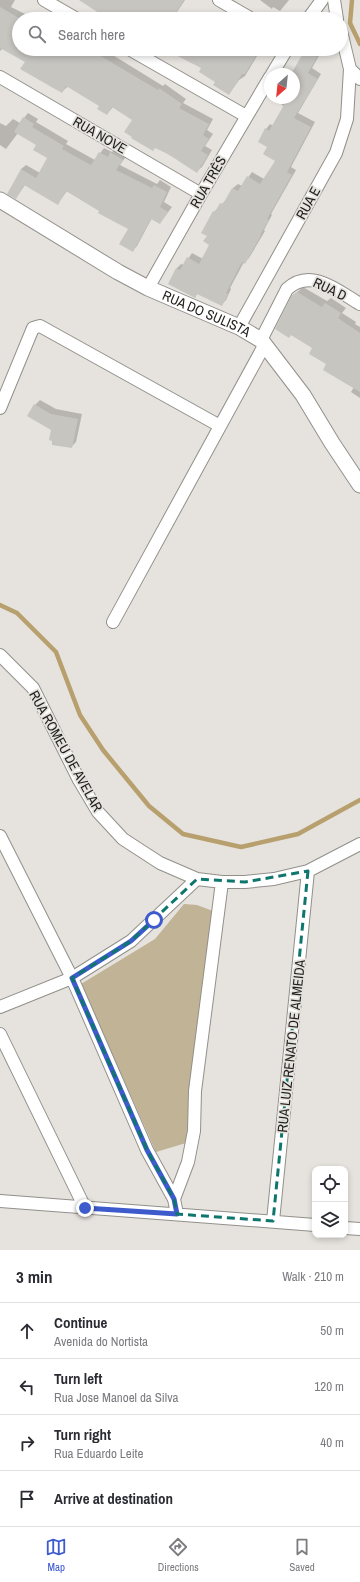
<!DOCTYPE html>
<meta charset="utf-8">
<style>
body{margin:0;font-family:"Archivo Narrow",sans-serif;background:#f7f7f7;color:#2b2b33}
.controls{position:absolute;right:12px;bottom:12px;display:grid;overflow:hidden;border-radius:8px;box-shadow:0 2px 6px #0003}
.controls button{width:36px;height:36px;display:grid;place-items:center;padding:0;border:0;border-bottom:1px solid #e1e1e2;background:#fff;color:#2b2b33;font:20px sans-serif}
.compass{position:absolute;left:264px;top:68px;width:36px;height:36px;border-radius:50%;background:#fff;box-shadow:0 2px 6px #0003;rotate:207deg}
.stop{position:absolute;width:12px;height:12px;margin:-9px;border:3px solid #3e5bcd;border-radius:50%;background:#fff}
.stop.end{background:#3e5bcd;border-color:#fff;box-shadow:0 1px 4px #0008}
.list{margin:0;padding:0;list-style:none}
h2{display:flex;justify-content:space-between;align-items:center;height:52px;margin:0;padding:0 16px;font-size:17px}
h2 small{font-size:13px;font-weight:400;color:#7c7c81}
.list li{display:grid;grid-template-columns:26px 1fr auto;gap:12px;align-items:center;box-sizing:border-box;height:56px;padding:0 16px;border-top:1px solid #e1e1e2}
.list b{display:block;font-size:15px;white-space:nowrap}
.list p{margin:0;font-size:13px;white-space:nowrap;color:#7c7c81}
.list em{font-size:13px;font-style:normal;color:#7c7c81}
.icon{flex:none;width:22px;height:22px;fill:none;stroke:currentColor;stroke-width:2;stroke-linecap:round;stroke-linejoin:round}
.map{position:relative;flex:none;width:360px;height:1250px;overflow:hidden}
.search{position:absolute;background:#fff;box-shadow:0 2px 6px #0003;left:12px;right:12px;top:12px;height:44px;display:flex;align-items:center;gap:10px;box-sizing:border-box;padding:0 14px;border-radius:22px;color:#7c7c81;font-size:15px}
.sheet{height:276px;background:#fff}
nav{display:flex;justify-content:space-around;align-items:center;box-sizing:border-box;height:56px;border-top:1px solid #e1e1e2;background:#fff;font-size:11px;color:#7c7c81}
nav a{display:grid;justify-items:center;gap:2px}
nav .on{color:#3e5bcd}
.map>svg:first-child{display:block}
</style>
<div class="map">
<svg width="360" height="1250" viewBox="0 0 360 1250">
<rect width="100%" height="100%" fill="#e6e3de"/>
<path fill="#c1b395" d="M184,904L197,905L213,911L186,1143L156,1152L81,984L155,939Z"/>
<path fill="#0003" d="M0,0H15L11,7L35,19H19V49H103L163,86L165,84L186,99L183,103L213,119L207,130L213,134L205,146L212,150L202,167L197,171L156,147L133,119L113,107L107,114L101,105L68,86L62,92L26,61L3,48L0,51Z
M129,0H185L177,12L188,19H127Z
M260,0H289L280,11L273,7L272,9Z
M167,49H257L260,51L245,76L239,80L229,94L203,68Z
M307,49H316L321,52L312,68L321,74L298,113L315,122L291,167L296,170L271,214L272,215L264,230L265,231L249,258L244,262L230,288L231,289L226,300L221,305L198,293L195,297L169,283L177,268L181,264L184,265L192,253L203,259L211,244L208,236L214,212L227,199L233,188L238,184L242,186L252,172L264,179L276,161L268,147L266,129L270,124L273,126L285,107L281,104L284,98H294V74H292Z
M28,113L38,119L36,122L68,141L66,144L95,160L104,148L112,152L116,148L127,155L120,165L157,184L160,180L171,187L164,202L172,207L160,223L152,218L137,246L133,250L129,228L67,191L58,203L25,185L16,198L21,169L26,165L40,173L49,158L38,144L18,133L6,149L0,145V123L6,126L13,119L20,123Z
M303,287L327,301L331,298L346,308L342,313L356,322L355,324L360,327V398L351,392L354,387L327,364L314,348L293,296Z
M40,400L56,409L82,414L76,442L71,447L35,405Z"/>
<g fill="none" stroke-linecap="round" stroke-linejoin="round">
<path stroke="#b7a06e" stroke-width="4.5" d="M352,0L350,23L360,44
M0,605L17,613L56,652L80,715L103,750L149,806L183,834L241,847L298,834L360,800"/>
</g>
<path fill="#c7c5c0" d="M79,0H184L172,19H108Z
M0,7L19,18V49H89L158,90L159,88L182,104L179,108L209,124L203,135L209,139L201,151L208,155L197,173L168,154L155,148L153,151L131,138L132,137L124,132L132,120L112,107L107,115L97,109L99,106L66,86L62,93L20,69L25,62L0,48Z
M164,49H256L253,54L256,56L245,74H242L229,95L213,85L215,82L199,72L201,68Z
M305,50L317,57L308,73L318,79L294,118L311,127L287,172L292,175L267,219L269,220L260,235H261L245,264L242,262L226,293L228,294L222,306L197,294L195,298L168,284L176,268L180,270L187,257L199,264L209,245L203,241L207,236L201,233L213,211L215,212L220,203L223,204L232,188L238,191L247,176L260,184L275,161L263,154L267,147L258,142L265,128L269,131L288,98H294V79L297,74H291Z
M23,117L34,124L32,127L64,146L62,149L91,165L99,152L108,157L110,152L123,160L116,170L152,188L154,185L167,192L160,207L168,212L160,224L151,219L133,252L119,244L128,229L98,213L99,211L66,191L58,205L24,185L16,199L7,194L21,169L36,178L47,158L33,150L36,145L14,132Z
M297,292L322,307L325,303L341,313L338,318L360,333V392L323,370L326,364L309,354L312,348L291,335L289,338L275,329L292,295Z
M34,404L51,414L78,419L72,448L52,445V441L49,440L51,430L27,416Z"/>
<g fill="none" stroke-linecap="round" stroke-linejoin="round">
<defs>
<path id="minor" d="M44,0L77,19
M219,0L252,19
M334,0L337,19
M308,19L322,0
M341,31L350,69L360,79
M129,49L246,116
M272,74L287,49
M0,77L201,194
M148,288L201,194L270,77
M239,327L336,153L347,119L350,69
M261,340L287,289C311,267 338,291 360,304
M0,408L33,328L40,326L220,426
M113,622L265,344
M0,655L33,688L79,780L98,812L123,839L160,863L197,879L222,882H245L274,879L308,871L360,844
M0,836L72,978L147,1150L174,1199L177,1214
M0,1007L72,978L131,941L197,879
M0,1034L85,1208
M174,1199L188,1162L194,1131L195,1091L222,882
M0,1201L315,1225
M273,1221L308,871
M345,1228L360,1229"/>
<g id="tertiary">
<path id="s1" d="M0,200L118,272L148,288L239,327L261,340L303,395L332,443L360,485"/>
</g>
</defs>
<use href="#minor" stroke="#92908b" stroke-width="14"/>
<use href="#tertiary" stroke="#92908b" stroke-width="17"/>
<use href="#minor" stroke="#fff" stroke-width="12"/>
<use href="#tertiary" stroke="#fff" stroke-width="15"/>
</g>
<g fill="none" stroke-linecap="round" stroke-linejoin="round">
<path stroke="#3e5bcd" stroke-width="5" d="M85,1208L177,1214L174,1199L147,1150L72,978L131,941L154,920"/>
</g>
<path fill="none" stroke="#0f766e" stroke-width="3" stroke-dasharray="8 5" stroke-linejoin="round" d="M308,871L273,1221L177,1214L174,1199L147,1150L72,978L131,941L197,879L245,882Z"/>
<g text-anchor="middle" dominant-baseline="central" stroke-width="3.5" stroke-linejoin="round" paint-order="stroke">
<g font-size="14" fill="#201f1d" stroke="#e6e3de">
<text transform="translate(100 135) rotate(30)">RUA NOVE</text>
<text transform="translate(208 182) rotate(-60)">RUA TRÊS</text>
<text transform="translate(308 203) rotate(-61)">RUA E</text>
<text transform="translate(330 289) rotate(25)">RUA D</text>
<text stroke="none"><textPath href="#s1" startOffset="236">RUA DO SULISTA</textPath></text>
<text transform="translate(66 751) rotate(61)">RUA ROMEU DE AVELAR</text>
<text transform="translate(291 1046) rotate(-84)">RUA LUIZ RENATO DE ALMEIDA</text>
</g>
</g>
</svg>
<div class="controls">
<button><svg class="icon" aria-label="locate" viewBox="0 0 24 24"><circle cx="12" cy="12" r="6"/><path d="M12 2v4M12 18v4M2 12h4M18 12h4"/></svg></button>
<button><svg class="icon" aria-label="layers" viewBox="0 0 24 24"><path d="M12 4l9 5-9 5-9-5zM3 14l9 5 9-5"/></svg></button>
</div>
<svg class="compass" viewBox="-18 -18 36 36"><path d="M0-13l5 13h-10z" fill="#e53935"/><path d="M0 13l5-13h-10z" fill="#7c7c81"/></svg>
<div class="stop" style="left:154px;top:920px"></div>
<div class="stop end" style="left:85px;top:1208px"></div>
<div class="search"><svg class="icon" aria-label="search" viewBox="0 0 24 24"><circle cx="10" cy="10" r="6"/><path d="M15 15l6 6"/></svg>Search here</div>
</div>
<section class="sheet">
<h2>3 min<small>Walk · 210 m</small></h2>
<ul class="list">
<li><svg class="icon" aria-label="ahead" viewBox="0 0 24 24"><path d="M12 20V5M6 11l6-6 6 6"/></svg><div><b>Continue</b><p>Avenida do Nortista</p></div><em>50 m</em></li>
<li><svg class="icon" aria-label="left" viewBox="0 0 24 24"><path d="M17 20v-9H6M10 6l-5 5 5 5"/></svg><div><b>Turn left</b><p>Rua Jose Manoel da Silva</p></div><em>120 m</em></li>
<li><svg class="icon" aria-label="right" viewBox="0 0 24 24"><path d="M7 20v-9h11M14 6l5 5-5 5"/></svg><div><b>Turn right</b><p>Rua Eduardo Leite</p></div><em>40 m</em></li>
<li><svg class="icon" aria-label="arrive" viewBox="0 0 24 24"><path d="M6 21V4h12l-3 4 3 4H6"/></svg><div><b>Arrive at destination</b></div></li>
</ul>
</section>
<nav>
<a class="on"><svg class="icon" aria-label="map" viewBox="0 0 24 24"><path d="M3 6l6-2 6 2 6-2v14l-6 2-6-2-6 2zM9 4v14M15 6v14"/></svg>Map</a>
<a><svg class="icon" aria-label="directions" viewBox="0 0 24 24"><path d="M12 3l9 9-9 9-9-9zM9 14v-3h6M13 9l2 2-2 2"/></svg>Directions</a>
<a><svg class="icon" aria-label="saved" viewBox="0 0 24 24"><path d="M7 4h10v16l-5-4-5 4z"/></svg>Saved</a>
</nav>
